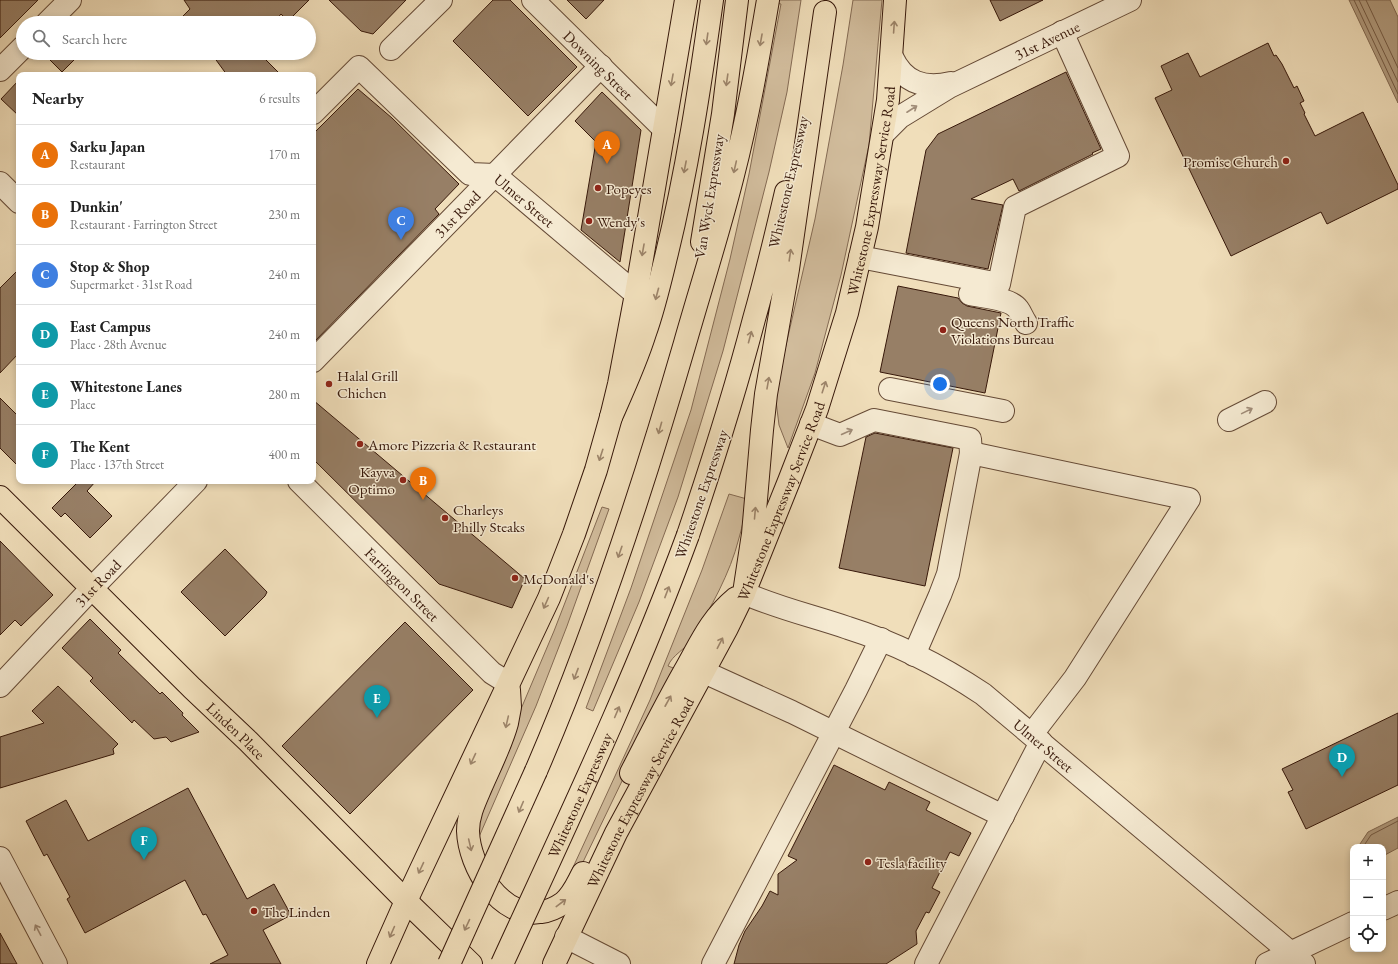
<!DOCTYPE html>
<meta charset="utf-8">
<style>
body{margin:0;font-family:"EB Garamond",serif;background:#f2f2f2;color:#222}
.controls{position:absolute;right:12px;bottom:12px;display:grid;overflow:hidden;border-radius:8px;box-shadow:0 2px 6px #0003}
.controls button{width:36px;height:36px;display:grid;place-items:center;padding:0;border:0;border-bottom:1px solid #e0e0e0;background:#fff;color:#222;font:20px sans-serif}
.you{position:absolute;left:940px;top:384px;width:14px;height:14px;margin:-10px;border:3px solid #fff;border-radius:50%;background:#1a73e8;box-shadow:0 0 0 6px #1a73e833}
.badge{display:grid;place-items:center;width:26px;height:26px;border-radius:50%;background:#111827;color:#fff;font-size:13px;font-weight:700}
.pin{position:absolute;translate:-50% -33px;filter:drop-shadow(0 1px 2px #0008)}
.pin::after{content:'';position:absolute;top:21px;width:14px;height:12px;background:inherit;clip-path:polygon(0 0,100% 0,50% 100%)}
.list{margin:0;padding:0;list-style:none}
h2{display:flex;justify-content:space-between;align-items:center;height:52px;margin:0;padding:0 16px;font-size:17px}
h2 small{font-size:13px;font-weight:400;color:#767676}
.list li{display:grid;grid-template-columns:26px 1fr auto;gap:12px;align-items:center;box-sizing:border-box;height:60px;padding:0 16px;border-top:1px solid #e0e0e0}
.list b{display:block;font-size:15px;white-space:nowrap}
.list p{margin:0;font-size:13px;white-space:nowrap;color:#767676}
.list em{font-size:13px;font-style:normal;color:#767676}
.icon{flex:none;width:22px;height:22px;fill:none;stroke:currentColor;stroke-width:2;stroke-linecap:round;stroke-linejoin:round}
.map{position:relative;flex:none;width:1398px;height:964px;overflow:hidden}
.search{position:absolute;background:#fff;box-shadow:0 2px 6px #0003;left:16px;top:16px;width:300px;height:44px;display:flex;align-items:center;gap:10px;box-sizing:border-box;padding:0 14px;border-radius:22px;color:#767676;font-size:15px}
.panel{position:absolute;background:#fff;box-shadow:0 2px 6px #0003;left:16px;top:72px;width:300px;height:412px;border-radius:8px}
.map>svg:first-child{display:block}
</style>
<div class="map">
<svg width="1398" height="964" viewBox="0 0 1398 964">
<rect width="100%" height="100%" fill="#f0deba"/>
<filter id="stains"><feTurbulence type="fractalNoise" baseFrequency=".005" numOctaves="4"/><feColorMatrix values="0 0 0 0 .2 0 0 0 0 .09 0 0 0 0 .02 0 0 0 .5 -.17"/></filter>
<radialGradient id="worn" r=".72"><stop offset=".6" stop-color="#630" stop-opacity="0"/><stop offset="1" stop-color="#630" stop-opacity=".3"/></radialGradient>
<path fill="#d1bc9c" stroke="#846a53" d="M758,0H801L787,92L769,172L723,351L678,497L639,602L593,711L586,708L631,588L691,410L730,259L749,174L781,4Z
M853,0H882L869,145L841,275L815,373L788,448L779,425L775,393L815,219L843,65Z
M729,494L747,499C745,512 743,525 739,538C730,574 711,607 692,639C686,649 672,655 668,666L676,669L570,889L558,900L650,700L702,570Z
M602,507L609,509L567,626L536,706L475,846L482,801L554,631Z"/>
<path fill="#b19b7e" stroke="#806750" d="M1349,0H1390L1398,17V103Z
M1398,817V848L1383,856V847H1358L1368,832Z"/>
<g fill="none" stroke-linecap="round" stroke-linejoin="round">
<path stroke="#745a44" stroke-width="1" d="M1354,0L1398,94
M1359,0L1398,82
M1366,0L1398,68
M1363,847L1371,835L1398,821"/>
</g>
<path fill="#977f66" stroke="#37180a" d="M0,0H38L0,38Z
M184,0H309L288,21L281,14L273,23H188L183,16L190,9Z
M329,0H406L373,34L361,31Z
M493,0H510L577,67L528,116L453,41Z
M567,0H604L586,19Z
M990,0H1043L1000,21Z
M1268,43L1274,56L1276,55L1282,64L1294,88L1297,86L1304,101L1300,103L1305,113L1304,114L1315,136L1363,112L1398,185V189L1327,224L1321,212L1231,256L1155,98L1172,90L1161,66L1188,53L1200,77Z
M43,53H81L62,72Z
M211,53H259L281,75H227Z
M1066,72L1101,149L1092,153L1093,154L1019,191L1013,179L971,199L1003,205L988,269L906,253L926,150L938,134Z
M19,80V116L1,99Z
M358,89L392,118L459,184L435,209L439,214L313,343V134Z
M602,92L641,130L620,262L581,230L596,142L575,121Z
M19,269V353L0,373V288Z
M898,286L958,298L962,303L967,306L1001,313L985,393L880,372Z
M0,398L19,417V467L0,448Z
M313,400L525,579L512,608L439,584L313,459Z
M875,433L953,448L925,586L839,568L866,437Z
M79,481H96L87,491L112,516L90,538L65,513L61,517L52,508Z
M0,541L53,595L21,626L15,620L0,635Z
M225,549L267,592L265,596L225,636L181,592Z
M90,619L121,650L118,653L160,694L162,692L183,713L182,715L199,732L171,742L166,737L154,739L134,720L132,723L90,681L93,678L62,648Z
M405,622L473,690L350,814L282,746Z
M58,686L118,744L113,749L114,754L0,788V737L44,723L32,711Z
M1398,713V785L1306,829L1288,792L1293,790L1282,769Z
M834,765L885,790L889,782L930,802L926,810L971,833L959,856L950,852L932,888L940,892L929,913L926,912L916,931L917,944L886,964H734L739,945L745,931L762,906L770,891L778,895V874L797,860L788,856Z
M188,788L247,899L274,884L291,915L263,930L281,964H210L228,955L206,914L203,915L185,880L85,933L67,899L70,897L47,854L44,856L26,821L66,800L88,841Z
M0,933L17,964H0Z"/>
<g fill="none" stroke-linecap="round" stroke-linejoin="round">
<defs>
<g id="minor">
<path id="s1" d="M533,0L664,129"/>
<path d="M47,23L70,0"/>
<path d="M391,49L441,0"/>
<path d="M892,57C904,83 924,89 951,83"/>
<path d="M0,70L23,47"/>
<path id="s2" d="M313,113L359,67L470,174L495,175L636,294"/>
<path id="s3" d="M883,134L900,117L949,87L1130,0"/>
<path d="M0,183L19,202"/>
<path d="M860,257L999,284L1015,207L1118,156L1062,32"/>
<path d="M970,294C983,297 1010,298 1018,309C1021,313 1023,319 1026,323"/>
<path id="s4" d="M313,361L601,66"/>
<path d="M890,389L1003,411"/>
<path d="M1229,420L1265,402"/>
<path d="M811,424L840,435L874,420L970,439L971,453"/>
<path id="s5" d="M299,481L492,673L508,683"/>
<path id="s6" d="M744,593C777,608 813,616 848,628C896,643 941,666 983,694L1304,964"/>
<path d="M914,655L940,595L948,574L971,453L1189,499L1075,678L1032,734"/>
<path d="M704,672L792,712L1003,816"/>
<path id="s7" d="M0,686L92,588L196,481"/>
<path d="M0,858L56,964"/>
<path d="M1383,909L1398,902"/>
<path d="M566,937L619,964"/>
<path d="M713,964L856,690L881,639"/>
<path d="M926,964L1041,742"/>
<path d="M1267,964L1353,923"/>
</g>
<g id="major">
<path id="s8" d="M0,497L192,688L248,741L406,901L471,964"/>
<path d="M509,690L510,707L507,723C501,745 490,766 481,787C475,801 468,815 468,831C469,866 500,919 541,912C549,911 556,908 563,903C573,895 577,884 583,873"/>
<path d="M631,773C649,738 667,702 687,667C702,640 711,619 736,598"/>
<path d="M378,964L406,901L549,598L574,534L596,470L611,417L619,384L636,294L686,0"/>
<path id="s9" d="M554,964L616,833L727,628L744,593L789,481L817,409L847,313L867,227L888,100L895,0"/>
</g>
<path id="highway" d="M702,242L723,114L737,0
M611,417C623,390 636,362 645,333C654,308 660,282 666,257C687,172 700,86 712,0
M688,535C712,464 735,392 754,319C766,277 776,235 786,192
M744,593L753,534L762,430L766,394L788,269L825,12
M536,771C596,632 643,488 685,343C701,287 719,231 733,175C748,117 758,59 768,0"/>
</defs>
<use href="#minor" stroke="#654a36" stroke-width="24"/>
<use href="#major" stroke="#37180a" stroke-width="24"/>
<use href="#highway" stroke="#37180a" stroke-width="24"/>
<use href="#minor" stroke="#f5ead2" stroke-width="22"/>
<use href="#major" stroke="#f0deba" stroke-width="22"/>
<use href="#highway" stroke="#f0deba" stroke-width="22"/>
<defs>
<g id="highway-bridge">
<path d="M449,964L536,771"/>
<path id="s10" d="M502,964C567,822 634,682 688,535"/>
</g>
</defs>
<use href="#highway-bridge" stroke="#37180a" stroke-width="24" stroke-linecap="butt"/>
<use href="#highway-bridge" stroke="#f0deba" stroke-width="22"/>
</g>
<defs><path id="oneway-shaft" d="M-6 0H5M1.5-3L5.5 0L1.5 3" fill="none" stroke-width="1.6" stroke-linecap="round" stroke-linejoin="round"/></defs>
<g stroke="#9d856b">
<use href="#oneway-shaft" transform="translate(894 27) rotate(-86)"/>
<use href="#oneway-shaft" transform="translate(707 39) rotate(98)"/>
<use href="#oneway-shaft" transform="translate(761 40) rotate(100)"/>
<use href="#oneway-shaft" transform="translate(672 80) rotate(100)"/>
<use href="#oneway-shaft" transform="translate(727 80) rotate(98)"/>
<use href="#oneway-shaft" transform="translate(685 167) rotate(101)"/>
<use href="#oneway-shaft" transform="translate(735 167) rotate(103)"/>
<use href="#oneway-shaft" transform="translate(643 250) rotate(100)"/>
<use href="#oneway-shaft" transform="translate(790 255) rotate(-82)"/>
<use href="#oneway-shaft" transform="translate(657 294) rotate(105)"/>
<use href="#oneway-shaft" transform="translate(750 337) rotate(-75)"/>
<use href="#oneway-shaft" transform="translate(768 383) rotate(-80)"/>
<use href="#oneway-shaft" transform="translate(824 387) rotate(-72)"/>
<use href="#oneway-shaft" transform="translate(660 428) rotate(106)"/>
<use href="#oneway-shaft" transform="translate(601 455) rotate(108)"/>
<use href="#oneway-shaft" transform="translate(755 513) rotate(-85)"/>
<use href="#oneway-shaft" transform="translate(620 552) rotate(109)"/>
<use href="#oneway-shaft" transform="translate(667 592) rotate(-69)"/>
<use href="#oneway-shaft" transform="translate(546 603) rotate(114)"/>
<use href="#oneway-shaft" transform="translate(720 643) rotate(-63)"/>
<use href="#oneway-shaft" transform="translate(576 674) rotate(111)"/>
<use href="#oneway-shaft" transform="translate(668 701) rotate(-61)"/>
<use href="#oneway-shaft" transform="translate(617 712) rotate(-67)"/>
<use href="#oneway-shaft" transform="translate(507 722) rotate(103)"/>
<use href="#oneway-shaft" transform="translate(473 759) rotate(115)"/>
<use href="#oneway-shaft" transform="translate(521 807) rotate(113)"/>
<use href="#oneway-shaft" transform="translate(470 845) rotate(77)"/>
<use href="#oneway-shaft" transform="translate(421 868) rotate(115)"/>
<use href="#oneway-shaft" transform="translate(561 903) rotate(-37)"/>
<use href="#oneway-shaft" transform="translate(467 925) rotate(115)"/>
<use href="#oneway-shaft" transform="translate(392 932) rotate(114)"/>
</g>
<g stroke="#a08c78">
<use href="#oneway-shaft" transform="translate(912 109) rotate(-33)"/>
<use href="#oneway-shaft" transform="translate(1247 411) rotate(-26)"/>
<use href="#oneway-shaft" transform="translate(847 432) rotate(-24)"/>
<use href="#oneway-shaft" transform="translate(38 930) rotate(-118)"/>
</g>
<g fill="#8f2418" stroke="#f5ead2" stroke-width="1.5">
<circle cx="1286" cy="161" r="4"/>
<circle cx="598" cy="188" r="4"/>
<circle cx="589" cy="221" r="4"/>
<circle cx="943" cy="330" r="4"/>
<circle cx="329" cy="384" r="4"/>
<circle cx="360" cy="444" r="4"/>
<circle cx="403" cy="480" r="4"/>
<circle cx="445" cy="518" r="4"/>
<circle cx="515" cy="578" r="4"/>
<circle cx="868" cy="862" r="4"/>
<circle cx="254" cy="911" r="4"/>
</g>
<g text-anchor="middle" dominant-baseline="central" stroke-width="3" stroke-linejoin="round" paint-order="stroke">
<g font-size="15" fill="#37180a" stroke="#f5ead2">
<text stroke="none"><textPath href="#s3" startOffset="190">31st Avenue</textPath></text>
<text stroke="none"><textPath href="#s1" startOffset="92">Downing Street</textPath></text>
<text transform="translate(788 182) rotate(-77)">Whitestone Expressway</text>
<text stroke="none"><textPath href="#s9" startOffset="840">Whitestone Expressway Service Road</textPath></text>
<text transform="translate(709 196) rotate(-81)">Van Wyck Expressway</text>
<text stroke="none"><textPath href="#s2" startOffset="283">Ulmer Street</textPath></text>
<text stroke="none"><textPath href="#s4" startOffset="206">31st Road</textPath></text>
<text transform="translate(701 494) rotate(-71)">Whitestone Expressway</text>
<text stroke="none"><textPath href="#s9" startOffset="516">Whitestone Expressway Service Road</textPath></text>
<text stroke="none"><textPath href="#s7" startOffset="142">31st Road</textPath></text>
<text stroke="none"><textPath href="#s5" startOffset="146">Farrington Street</textPath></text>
<text stroke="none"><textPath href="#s8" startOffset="332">Linden Place</textPath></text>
<text stroke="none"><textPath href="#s6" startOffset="340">Ulmer Street</textPath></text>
<text stroke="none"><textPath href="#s9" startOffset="192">Whitestone Expressway Service Road</textPath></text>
<text stroke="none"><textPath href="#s10" startOffset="186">Whitestone Expressway</textPath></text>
</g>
<g font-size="15" fill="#37180a" stroke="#f5ead2" text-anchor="start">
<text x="1278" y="161" text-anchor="end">Promise Church</text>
<text x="606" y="188">Popeyes</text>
<text x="597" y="221">Wendy's</text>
<text x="951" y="321">Queens North Traffic<tspan x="951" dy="17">Violations Bureau</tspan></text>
<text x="337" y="375">Halal Grill<tspan x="337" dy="17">Chichen</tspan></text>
<text x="368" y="444">Amore Pizzeria &amp; Restaurant</text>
<text x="395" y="471" text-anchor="end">Kayva<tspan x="395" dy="17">Optimo</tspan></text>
<text x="453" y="509">Charleys<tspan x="453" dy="17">Philly Steaks</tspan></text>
<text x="523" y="578">McDonald's</text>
<text x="876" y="862">Tesla facility</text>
<text x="262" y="911">The Linden</text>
</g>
</g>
<rect width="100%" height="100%" filter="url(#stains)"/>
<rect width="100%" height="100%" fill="url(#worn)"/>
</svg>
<div class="controls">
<button>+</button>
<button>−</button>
<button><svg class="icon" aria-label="locate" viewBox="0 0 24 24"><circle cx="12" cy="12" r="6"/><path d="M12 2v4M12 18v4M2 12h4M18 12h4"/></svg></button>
</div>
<div class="you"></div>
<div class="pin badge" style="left:607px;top:164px;background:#e8710a">A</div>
<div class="pin badge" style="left:423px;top:500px;background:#e8710a">B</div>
<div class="pin badge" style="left:401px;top:240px;background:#3f7fe0">C</div>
<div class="pin badge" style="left:1342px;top:777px;background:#0f9aa8">D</div>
<div class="pin badge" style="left:377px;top:718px;background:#0f9aa8">E</div>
<div class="pin badge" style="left:144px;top:860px;background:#0f9aa8">F</div>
<div class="search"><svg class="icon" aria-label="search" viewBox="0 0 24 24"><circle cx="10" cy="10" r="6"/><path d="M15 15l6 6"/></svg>Search here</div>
<section class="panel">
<h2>Nearby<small>6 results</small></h2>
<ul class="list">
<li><span class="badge" style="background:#e8710a">A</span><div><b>Sarku Japan</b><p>Restaurant</p></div><em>170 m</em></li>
<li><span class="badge" style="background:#e8710a">B</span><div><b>Dunkin'</b><p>Restaurant · Farrington Street</p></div><em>230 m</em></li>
<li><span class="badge" style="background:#3f7fe0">C</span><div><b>Stop &amp; Shop</b><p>Supermarket · 31st Road</p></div><em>240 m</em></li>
<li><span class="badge" style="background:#0f9aa8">D</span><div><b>East Campus</b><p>Place · 28th Avenue</p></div><em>240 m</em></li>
<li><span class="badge" style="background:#0f9aa8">E</span><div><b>Whitestone Lanes</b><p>Place</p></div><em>280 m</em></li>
<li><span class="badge" style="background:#0f9aa8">F</span><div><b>The Kent</b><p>Place · 137th Street</p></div><em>400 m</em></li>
</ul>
</section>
</div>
